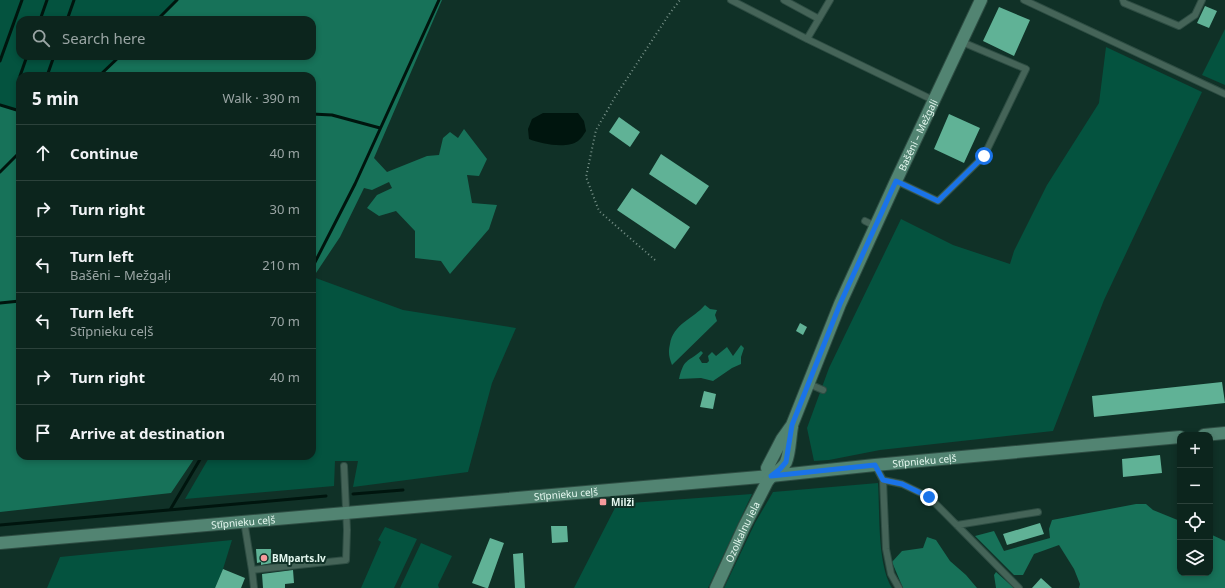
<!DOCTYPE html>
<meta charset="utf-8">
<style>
body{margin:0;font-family:"Noto Sans",sans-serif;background:#1a312a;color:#f1f3f6}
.controls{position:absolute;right:12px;bottom:12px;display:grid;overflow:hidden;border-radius:8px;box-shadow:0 2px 6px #0003}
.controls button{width:36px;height:36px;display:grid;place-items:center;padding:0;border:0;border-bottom:1px solid #2c423b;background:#0c251d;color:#f1f3f6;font:20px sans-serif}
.stop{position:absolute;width:12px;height:12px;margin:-9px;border:3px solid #1a73e8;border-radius:50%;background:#fff}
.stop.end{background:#1a73e8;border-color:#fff;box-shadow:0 1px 4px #0008}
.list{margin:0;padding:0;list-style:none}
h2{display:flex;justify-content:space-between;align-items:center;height:52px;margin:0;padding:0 16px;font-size:17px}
h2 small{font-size:13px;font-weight:400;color:#9aa5a4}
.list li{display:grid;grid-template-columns:26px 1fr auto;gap:12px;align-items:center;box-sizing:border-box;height:56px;padding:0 16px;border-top:1px solid #2c423b}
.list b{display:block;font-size:15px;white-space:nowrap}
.list p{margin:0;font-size:13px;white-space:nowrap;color:#9aa5a4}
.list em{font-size:13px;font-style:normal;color:#9aa5a4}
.icon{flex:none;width:22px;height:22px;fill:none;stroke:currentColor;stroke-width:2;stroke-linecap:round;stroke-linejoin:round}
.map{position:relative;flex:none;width:1225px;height:588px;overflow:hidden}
.search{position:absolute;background:#0c251d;box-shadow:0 2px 6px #0003;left:16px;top:16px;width:300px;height:44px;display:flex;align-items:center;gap:10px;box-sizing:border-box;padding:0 14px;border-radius:12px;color:#9aa5a4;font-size:15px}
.panel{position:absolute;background:#0c251d;box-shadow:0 2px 6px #0003;left:16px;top:72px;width:300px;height:388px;border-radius:12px}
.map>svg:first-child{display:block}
</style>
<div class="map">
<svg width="1225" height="588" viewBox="0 0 1225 588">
<rect width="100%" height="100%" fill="#103127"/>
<path fill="#04533f" d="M0,0H177L157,20H20V56H120L99,76H20V111L0,105Z
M1225,29V85L1202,75Z
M1106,47L1202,92L1104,300L1053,431L880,450L829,460L814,461L807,428L829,368L901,219L953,245L1010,264L1014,251L1047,185L1099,103Z
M313,277L403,310L516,328L492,383L468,472L353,487L358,461H335L334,486L185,499L210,456H312Z
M878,483C880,512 877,564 892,588H724L755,523L773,492Z
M752,494L708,588H574L617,504Z
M385,527L417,539L394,588H361L381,542L378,540Z
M232,540L223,569L215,588H47L60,557Z
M421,543L452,556L438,585L439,588H400Z"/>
<path fill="#177259" d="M178,0H442L374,158L387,172L427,156L439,155L443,138L450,132L458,138L464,129L487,159L479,176L467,175L472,203L497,205L489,229L450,274L441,261L415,258V231L396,211L379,216L367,208L377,195L392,188L389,182L372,190L364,188L340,237L312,279V76H100L120,56H312V20H158Z
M0,105L20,111V456H196L171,493L0,512Z
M705,305L710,309L717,310L715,315L717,321L672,365C669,357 668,353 670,344C673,324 693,319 705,305Z
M741,345L744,348L741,357V364L732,368L713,381L701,378L679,379C684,358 687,363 701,351L703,353L699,358L702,363H707L709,361L708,356L712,352L716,356L727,347L733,356Z
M1136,504H1146L1153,510L1180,521V573H1210V534L1225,541V588H1079L1080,584L1074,569L1059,545L1034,554L1023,575H1014L975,536L994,531L1004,551L1050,538L1049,529L1052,520Z
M927,537L936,540L950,561L966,575L977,588H903L892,562L902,551L923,548Z
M996,572L1014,588H996L994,575Z"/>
<path fill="#00150e" d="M543,113H578L584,121L586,131C584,134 581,139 578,141C567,149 541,144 529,139L528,129L532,119Z"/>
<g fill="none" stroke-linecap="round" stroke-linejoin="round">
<path stroke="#00150e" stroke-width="3" d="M40,20L47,0
M67,20L74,0
M157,20L177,0
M0,61L22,0
M20,76L27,56
M47,76L54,56
M99,76L120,56
M0,105L20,111
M312,114L332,115L380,128
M0,172L20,152
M312,268L355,184L439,0
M0,303L20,301
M353,494L403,490
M170,510L202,456
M0,525L326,496"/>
</g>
<path fill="#60b296" d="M1205,6L1217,11L1209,28L1197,23Z
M999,7L1030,20L1014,56L983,41Z
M949,114L980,128L964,163L934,149Z
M619,117L640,132L630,147L609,132Z
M661,154L709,186L696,205L649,174Z
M632,188L690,227L675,249L617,210Z
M800,323L807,327L803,335L796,331Z
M1222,382L1225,403L1094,417L1092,396Z
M704,391L716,394L713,409L700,407Z
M1160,455L1162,473L1123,477L1122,459Z
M1040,523L1044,534L1007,545L1003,534Z
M551,526H567L568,542L552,543Z
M490,538L504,543L488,588H486L472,583Z
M256,549H271L272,563L261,565V562L257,563Z
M523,553L525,588H515L513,554Z
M223,569L245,578L241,588H215Z
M293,570L294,583L285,584V588H263L262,574Z
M1041,578L1052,588H1032Z"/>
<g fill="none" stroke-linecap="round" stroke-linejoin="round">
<defs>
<path id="lane" d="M731,0L807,39L933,100
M784,0L819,19
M1024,0L1225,94
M1123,0L1124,3L1179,26L1195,15L1202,0
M807,39L830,0
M896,181L938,201L984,156L1026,69L962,42
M865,221L875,226
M809,384L823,390
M875,465L883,480L886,549L891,574L899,588
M883,480L902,484L929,497L1019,588
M244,521L252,570
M957,525L1038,512
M254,588L252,570L346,560L347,530L344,466"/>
<g id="secondary">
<path d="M1204,435L1225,433"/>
<path id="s1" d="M771,476L767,468L782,439L792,425L840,304L896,181L981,0"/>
<path id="s2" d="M0,543L771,476L875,465L1180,437"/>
<path id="s3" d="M716,588L744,527L767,482C772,474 782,470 786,462C790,453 790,437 792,427"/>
</g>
</defs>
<use href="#lane" stroke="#2e4d43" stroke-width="8"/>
<use href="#secondary" stroke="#2e4d43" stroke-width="14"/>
<path stroke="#789289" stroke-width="2" stroke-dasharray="1 3" stroke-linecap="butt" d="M655,260L599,211L586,177L596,130L615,97L670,13L680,0"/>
<use href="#lane" stroke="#456458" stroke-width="6"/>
<use href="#secondary" stroke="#528472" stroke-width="12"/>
</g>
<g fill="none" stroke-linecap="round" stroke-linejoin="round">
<path stroke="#1a73e8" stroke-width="5" d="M929,497L902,484L883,480L875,465L771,476L780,469L786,462L792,425L840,304L896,181L938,201L984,156"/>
</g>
<g fill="#f59b9c" stroke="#103127" stroke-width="1.5">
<rect x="599" y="498" width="8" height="8" rx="2"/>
<circle cx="264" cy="558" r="4"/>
</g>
<g text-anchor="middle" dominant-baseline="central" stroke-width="4" stroke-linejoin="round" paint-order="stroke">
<g font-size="10" fill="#e5f8f0" stroke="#103127">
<text stroke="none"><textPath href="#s1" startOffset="375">Bašēni – Mežgaļi</textPath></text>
<text stroke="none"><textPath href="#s2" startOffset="928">Stīpnieku ceļš</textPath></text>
<text stroke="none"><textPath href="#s2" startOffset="568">Stīpnieku ceļš</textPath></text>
<text stroke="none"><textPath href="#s2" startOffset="244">Stīpnieku ceļš</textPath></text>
<text stroke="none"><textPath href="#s3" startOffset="62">Ozolkalnu iela</textPath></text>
</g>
<g font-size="10" font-weight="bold" fill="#e5f8f0" stroke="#103127" text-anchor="start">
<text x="611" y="502">Milži</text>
<text x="272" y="558">BMparts.lv</text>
</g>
</g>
</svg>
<div class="controls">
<button>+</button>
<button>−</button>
<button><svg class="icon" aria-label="locate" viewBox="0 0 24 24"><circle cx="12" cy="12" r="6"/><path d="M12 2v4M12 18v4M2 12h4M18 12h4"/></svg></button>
<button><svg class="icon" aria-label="layers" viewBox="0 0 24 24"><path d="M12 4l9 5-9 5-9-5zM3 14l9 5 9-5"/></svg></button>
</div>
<div class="stop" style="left:984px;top:156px"></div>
<div class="stop end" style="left:929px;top:497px"></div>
<div class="search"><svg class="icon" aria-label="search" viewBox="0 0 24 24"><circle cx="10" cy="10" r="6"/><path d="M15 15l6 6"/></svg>Search here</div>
<section class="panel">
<h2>5 min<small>Walk · 390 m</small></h2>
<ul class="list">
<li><svg class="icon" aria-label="ahead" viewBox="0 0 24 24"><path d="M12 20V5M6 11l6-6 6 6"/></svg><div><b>Continue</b></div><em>40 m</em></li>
<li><svg class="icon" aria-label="right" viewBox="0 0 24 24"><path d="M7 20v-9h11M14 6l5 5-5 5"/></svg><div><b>Turn right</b></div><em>30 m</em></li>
<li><svg class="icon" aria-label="left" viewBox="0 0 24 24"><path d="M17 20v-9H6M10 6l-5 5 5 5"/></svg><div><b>Turn left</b><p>Bašēni – Mežgaļi</p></div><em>210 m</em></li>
<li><svg class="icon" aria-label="left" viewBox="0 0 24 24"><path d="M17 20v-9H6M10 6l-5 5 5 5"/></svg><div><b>Turn left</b><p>Stīpnieku ceļš</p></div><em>70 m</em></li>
<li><svg class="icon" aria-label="right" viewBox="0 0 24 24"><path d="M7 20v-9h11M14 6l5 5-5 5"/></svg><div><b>Turn right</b></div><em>40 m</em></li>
<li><svg class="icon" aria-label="arrive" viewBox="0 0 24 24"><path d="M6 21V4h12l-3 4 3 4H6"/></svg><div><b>Arrive at destination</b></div></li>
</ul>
</section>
</div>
